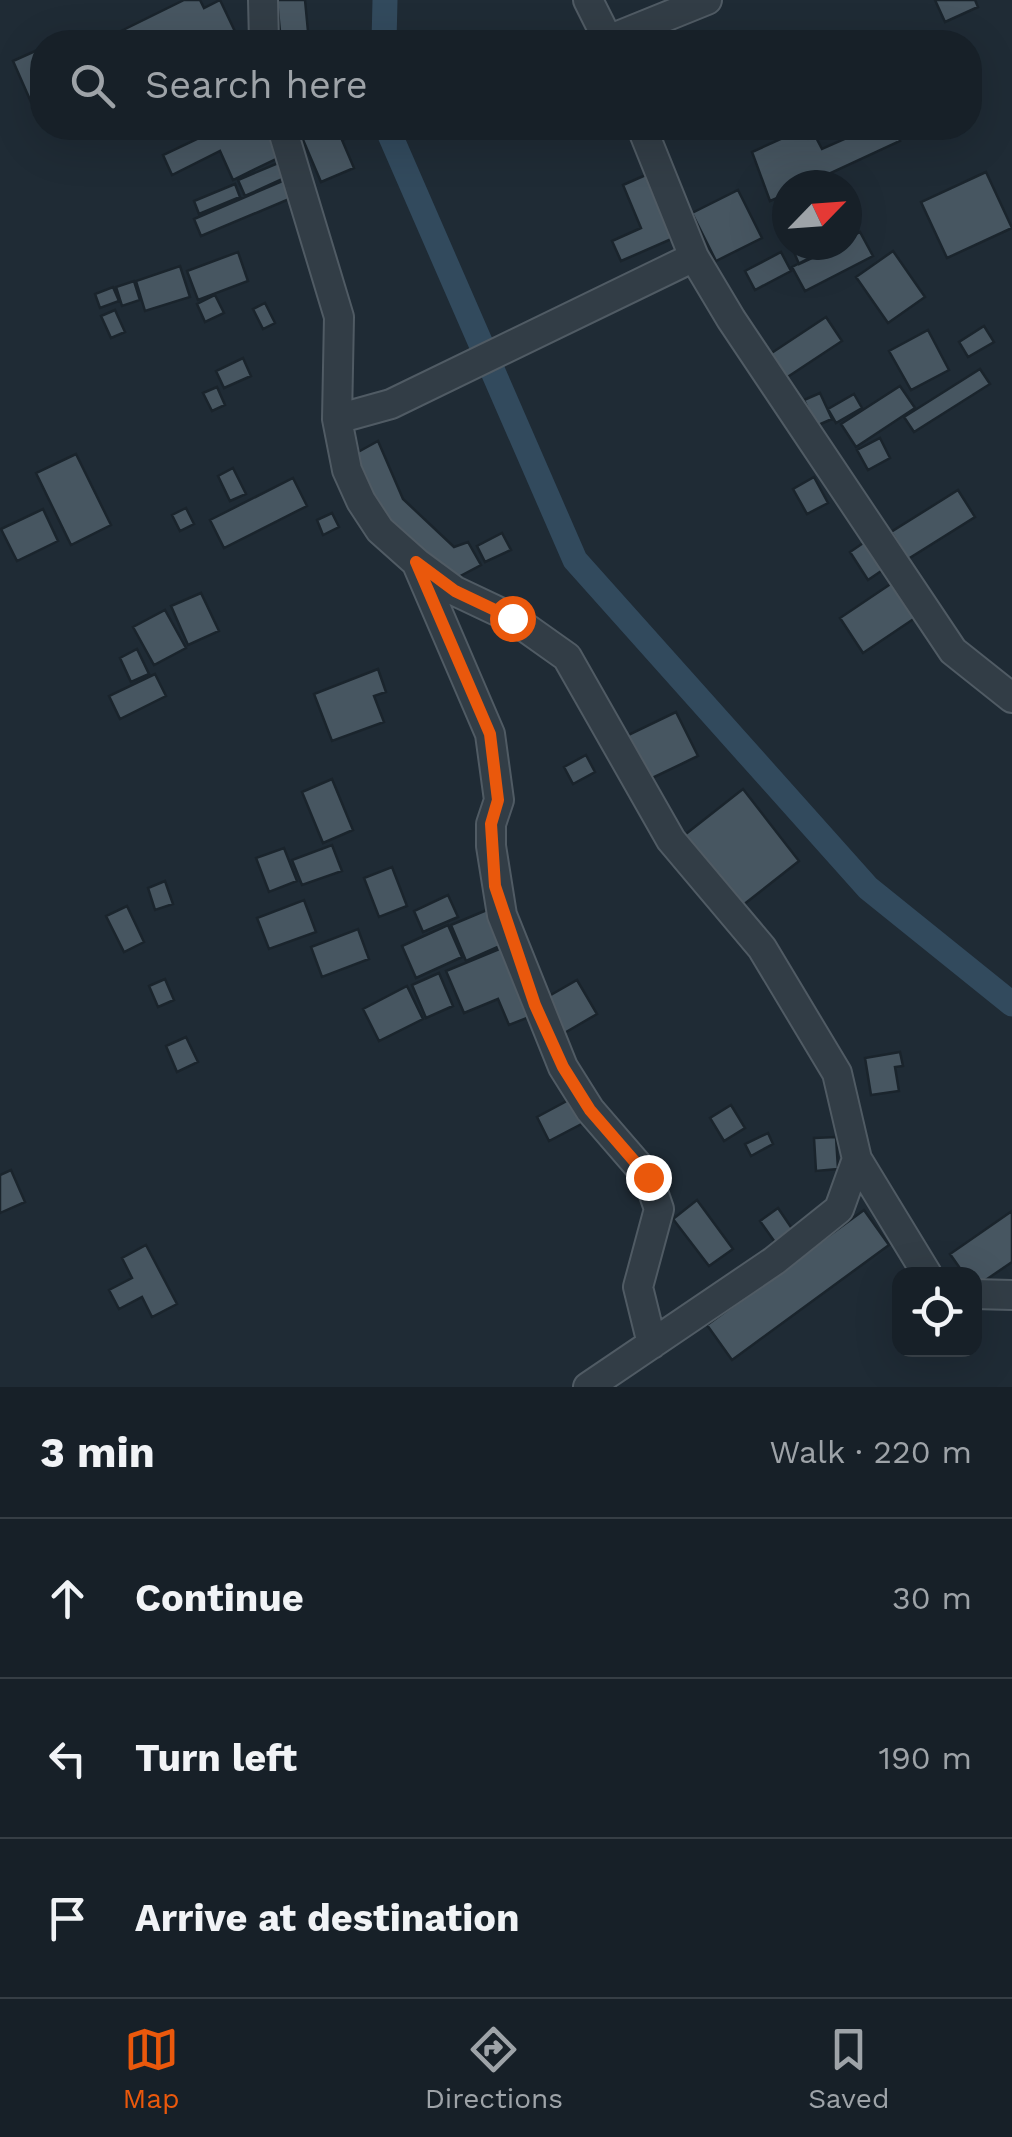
<!DOCTYPE html>
<meta charset="utf-8">
<style>
body{margin:0;font-family:"Work Sans",sans-serif;background:#242d34;color:#f1f3f6}
.controls{position:absolute;right:30px;bottom:30px;display:grid;overflow:hidden;border-radius:20px;box-shadow:0 10px 40px #0002}
.controls button{width:90px;height:90px;display:grid;place-items:center;padding:0;border:0;border-bottom:2px solid #363e45;background:#172028;color:#f1f3f6;font:50px sans-serif}
.compass{position:absolute;left:772px;top:170px;width:90px;height:90px;border-radius:50%;background:#172028;box-shadow:0 10px 40px #0002;rotate:65deg}
.stop{position:absolute;width:30px;height:30px;margin:-22px;border:8px solid #ea580c;border-radius:50%;background:#fff}
.stop.end{background:#ea580c;border-color:#fff;box-shadow:0 2px 10px #0008}
.list{margin:0;padding:0;list-style:none}
h2{display:flex;justify-content:space-between;align-items:center;height:130px;margin:0;padding:0 40px;font-size:42px}
h2 small{font-size:32px;font-weight:400;color:#9ea3a8}
.list li{display:grid;grid-template-columns:65px 1fr auto;gap:30px;align-items:center;box-sizing:border-box;height:160px;padding:0 40px;border-top:2px solid #363e45}
.list b{display:block;font-size:38px;white-space:nowrap}
.list em{font-size:32px;font-style:normal;color:#9ea3a8}
.icon{flex:none;width:55px;height:55px;fill:none;stroke:currentColor;stroke-width:2;stroke-linecap:round;stroke-linejoin:round}
.map{position:relative;flex:none;width:1012px;height:1387px;overflow:hidden}
.search{position:absolute;background:#172028;box-shadow:0 10px 40px #0002;left:30px;right:30px;top:30px;height:110px;display:flex;align-items:center;gap:25px;box-sizing:border-box;padding:0 35px;border-radius:40px;color:#9ea3a8;font-size:38px}
.sheet{height:610px;background:#172028}
nav{display:flex;justify-content:space-around;align-items:center;box-sizing:border-box;height:140px;border-top:2px solid #363e45;background:#172028;font-size:28px;color:#9ea3a8}
nav a{display:grid;justify-items:center;gap:5px}
nav .on{color:#ea580c}
.map>svg:first-child{display:block}
</style>
<div class="map">
<svg width="1012" height="1387" viewBox="0 0 1012 1387">
<rect width="100%" height="100%" fill="#1f2b35"/>
<g fill="none" stroke-linecap="round" stroke-linejoin="round">
<path stroke="#324a5d" stroke-width="25" d="M384,42L385,0
M387,128L575,560L868,888L1012,1004"/>
</g>
<path fill="#475661" stroke="#1a242c" stroke-width="2.5" d="M184,0H200L204,8L220,0L240,42H114L111,36Z
M277,0H305L309,42H281Z
M935,0H975L978,7L945,22Z
M42,48V97L31,102L13,61Z
M220,128H265L280,157L233,180L220,151L172,175L163,155Z
M298,128H354L357,134L342,140L354,168L321,182Z
M805,128H811L822,149L856,134L853,128H894L900,141L805,185H787V194L770,201L752,152Z
M283,161L289,176L245,196L238,180Z
M986,172L1012,228L947,258L921,202Z
M648,174L676,237L621,261L612,241L641,228L623,185Z
M287,179L294,197L201,236L194,219Z
M235,184L240,197L199,214L194,201Z
M738,190L762,238L716,261L692,213Z
M860,232L873,256L805,291L792,267L835,245H847V239Z
M791,245H840L799,264Z
M893,251L925,297L888,323L856,277Z
M238,252L248,281L198,300L187,271Z
M781,252L791,271L755,290L745,271Z
M180,266L190,297L145,311L136,281Z
M134,281L140,300L122,306L116,287Z
M113,287L119,301L100,308L95,294Z
M215,295L224,313L205,322L197,304Z
M265,303L275,323L263,329L253,309Z
M115,310L125,332L111,338L101,316Z
M826,317L842,341L786,378L770,354Z
M984,326L994,342L968,357L959,342Z
M928,330L949,370L911,390L889,351Z
M243,358L251,376L224,388L216,371Z
M980,369L990,384L914,432L904,417Z
M900,386L915,408L856,447L841,424Z
M217,387L225,405L212,411L203,393Z
M820,393L832,419L816,426L804,400Z
M854,394L862,408L836,423L828,409Z
M880,438L890,458L868,470L857,450Z
M378,441L403,499L454,547L468,542L481,565L449,582L374,512L349,457Z
M76,454L111,525L71,545L36,473Z
M233,468L246,494L230,501L218,476Z
M814,477L828,503L807,514L793,489Z
M293,478L307,506L224,548L210,520Z
M958,490L975,517L908,559L891,532Z
M186,508L194,524L180,531L172,515Z
M43,509L58,541L17,561L1,529Z
M332,513L339,527L323,535L317,520Z
M502,533L511,550L485,562L477,546Z
M872,537L890,565L868,580L850,552Z
M898,579L921,614L863,653L840,618Z
M201,593L219,631L188,645L171,606Z
M165,610L186,648L154,665L133,627Z
M137,649L149,674L131,682L120,658Z
M378,669L386,692L374,696L384,722L332,741L314,694Z
M155,674L166,696L120,719L109,696Z
M676,712L698,756L646,781L624,737Z
M586,755L595,772L573,784L564,767Z
M332,779L353,830L323,843L302,792Z
M743,789L799,861L738,909L682,837Z
M332,845L342,871L302,885L292,860Z
M284,848L297,881L269,892L256,858Z
M392,867L407,906L379,917L364,878Z
M165,881L173,904L155,910L148,888Z
M448,895L458,917L423,932L414,911Z
M304,900L316,932L269,949L257,918Z
M127,906L144,942L124,952L106,916Z
M494,907L509,942L466,961L451,925Z
M448,925L462,957L416,978L402,946Z
M358,929L369,959L322,977L311,947Z
M509,945L537,1014L509,1025L498,999L464,1013L446,971Z
M439,973L453,1006L426,1018L412,985Z
M165,979L174,1000L158,1007L149,986Z
M577,980L597,1014L561,1035L542,1000Z
M407,986L423,1019L379,1041L363,1009Z
M186,1037L198,1062L177,1072L166,1046Z
M900,1052L903,1066L895,1067L899,1091L871,1095L865,1058Z
M578,1095L591,1119L549,1141L537,1117Z
M731,1105L745,1128L724,1141L710,1118Z
M768,1133L773,1144L751,1156L745,1144Z
M836,1137L838,1169L816,1171L814,1138Z
M11,1170L25,1202L0,1213V1175Z
M697,1200L733,1249L709,1266L673,1219Z
M778,1208L795,1233L777,1245L760,1221Z
M864,1210L889,1245L732,1360L707,1325Z
M1012,1211V1262L974,1288V1274H964L950,1254Z
M146,1245L177,1304L152,1317L142,1297L119,1309L109,1290L132,1278L122,1258Z"/>
<g fill="none" stroke-linecap="round" stroke-linejoin="round">
<defs>
<path id="minor" d="M263,0L264,42
M588,0L609,42
M608,40L707,0
M282,128L339,317L337,419L347,470L361,501L380,530L417,563L455,591L512,618L567,657L671,840L762,948L837,1073L857,1159L927,1274
M642,128L694,257L731,319L953,651L1012,698
M337,419L391,404L694,257
M417,564L490,734L499,800L491,824V846L502,915L563,1067L590,1110L648,1177L659,1209L638,1287L652,1344
M974,1294L1012,1295
M588,1387L774,1261L839,1209L857,1159"/>
</defs>
<use href="#minor" stroke="#505b64" stroke-width="32"/>
<use href="#minor" stroke="#323d46" stroke-width="28"/>
</g>
<g fill="none" stroke-linecap="round" stroke-linejoin="round">
<path stroke="#ea580c" stroke-width="12" d="M512,618L455,591L416,562L490,734L498,800L491,824L495,886L535,1005L563,1067L590,1110L648,1177"/>
</g>
</svg>
<div class="controls">
<button><svg class="icon" aria-label="locate" viewBox="0 0 24 24"><circle cx="12" cy="12" r="6"/><path d="M12 2v4M12 18v4M2 12h4M18 12h4"/></svg></button>
</div>
<svg class="compass" viewBox="-18 -18 36 36"><path d="M0-13l5 13h-10z" fill="#e53935"/><path d="M0 13l5-13h-10z" fill="#9ea3a8"/></svg>
<div class="stop" style="left:512px;top:618px"></div>
<div class="stop end" style="left:648px;top:1177px"></div>
<div class="search"><svg class="icon" aria-label="search" viewBox="0 0 24 24"><circle cx="10" cy="10" r="6"/><path d="M15 15l6 6"/></svg>Search here</div>
</div>
<section class="sheet">
<h2>3 min<small>Walk · 220 m</small></h2>
<ul class="list">
<li><svg class="icon" aria-label="ahead" viewBox="0 0 24 24"><path d="M12 20V5M6 11l6-6 6 6"/></svg><div><b>Continue</b></div><em>30 m</em></li>
<li><svg class="icon" aria-label="left" viewBox="0 0 24 24"><path d="M17 20v-9H6M10 6l-5 5 5 5"/></svg><div><b>Turn left</b></div><em>190 m</em></li>
<li><svg class="icon" aria-label="arrive" viewBox="0 0 24 24"><path d="M6 21V4h12l-3 4 3 4H6"/></svg><div><b>Arrive at destination</b></div></li>
</ul>
</section>
<nav>
<a class="on"><svg class="icon" aria-label="map" viewBox="0 0 24 24"><path d="M3 6l6-2 6 2 6-2v14l-6 2-6-2-6 2zM9 4v14M15 6v14"/></svg>Map</a>
<a><svg class="icon" aria-label="directions" viewBox="0 0 24 24"><path d="M12 3l9 9-9 9-9-9zM9 14v-3h6M13 9l2 2-2 2"/></svg>Directions</a>
<a><svg class="icon" aria-label="saved" viewBox="0 0 24 24"><path d="M7 4h10v16l-5-4-5 4z"/></svg>Saved</a>
</nav>
